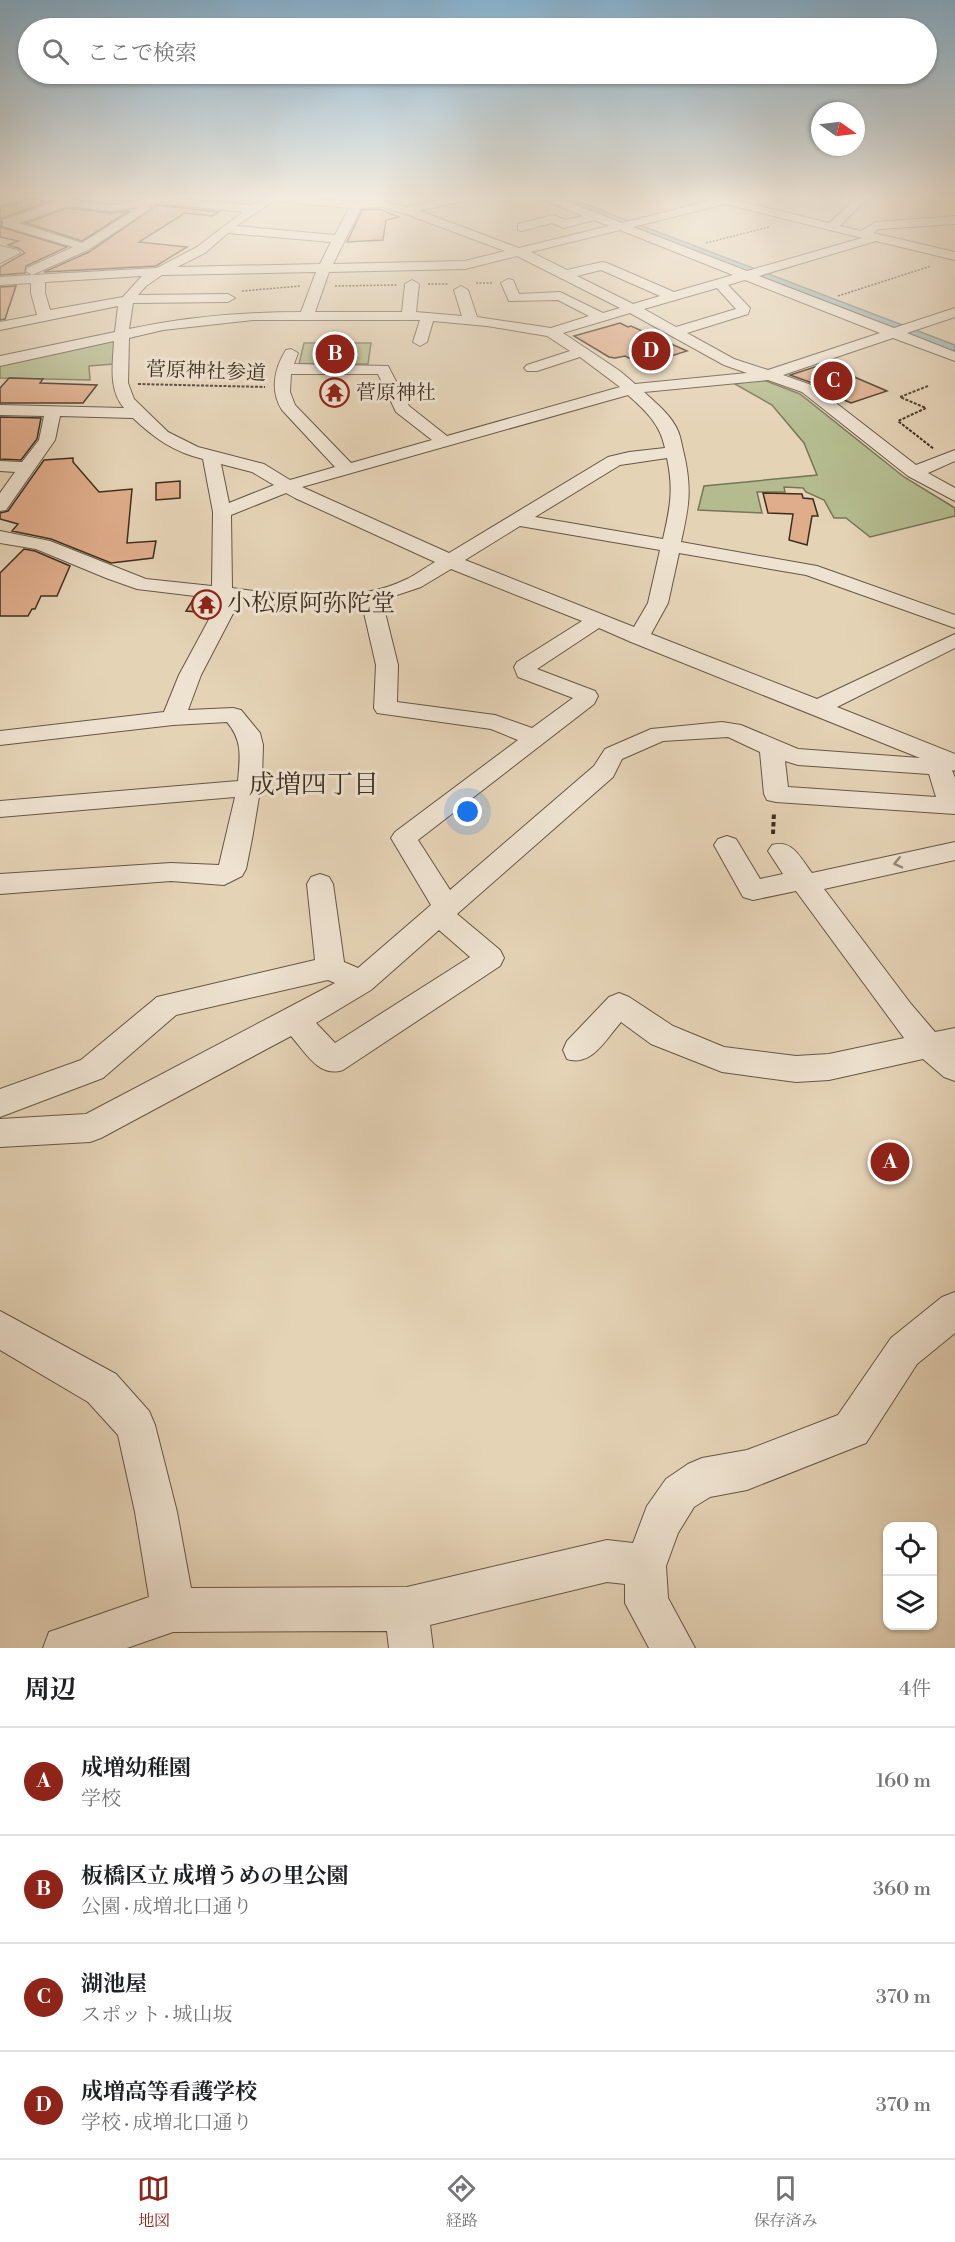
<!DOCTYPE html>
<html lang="ja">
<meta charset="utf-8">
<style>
body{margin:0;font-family:"Libre Bodoni","Noto Serif JP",serif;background:#f6f6f6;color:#202124}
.controls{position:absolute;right:18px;bottom:18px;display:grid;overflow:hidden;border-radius:12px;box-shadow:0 2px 4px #0004}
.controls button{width:54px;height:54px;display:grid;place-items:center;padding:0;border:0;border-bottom:2px solid #e0e0e0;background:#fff;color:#202124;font:30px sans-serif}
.compass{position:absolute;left:811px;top:102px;width:54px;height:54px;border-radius:50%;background:#fff;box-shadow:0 2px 4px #0004;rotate:104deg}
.you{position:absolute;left:468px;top:812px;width:21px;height:21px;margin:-15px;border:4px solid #fff;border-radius:50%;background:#1a73e8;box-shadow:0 0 0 9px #1a73e833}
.badge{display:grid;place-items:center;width:39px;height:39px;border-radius:50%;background:#8f2418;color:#fff;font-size:20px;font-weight:700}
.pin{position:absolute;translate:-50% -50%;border:3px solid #fff;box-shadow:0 2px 6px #0006}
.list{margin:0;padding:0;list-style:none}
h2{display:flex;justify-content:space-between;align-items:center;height:78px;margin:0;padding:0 24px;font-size:26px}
h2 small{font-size:20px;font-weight:400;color:#757577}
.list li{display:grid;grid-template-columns:39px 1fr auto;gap:18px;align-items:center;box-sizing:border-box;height:108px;padding:0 24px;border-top:2px solid #e0e0e0}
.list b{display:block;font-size:22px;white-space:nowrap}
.list p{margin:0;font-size:20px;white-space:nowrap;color:#757577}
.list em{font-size:20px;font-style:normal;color:#757577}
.icon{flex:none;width:33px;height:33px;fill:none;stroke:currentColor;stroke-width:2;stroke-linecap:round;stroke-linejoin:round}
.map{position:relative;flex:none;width:955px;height:1648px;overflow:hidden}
.search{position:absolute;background:#fff;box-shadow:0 2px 4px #0004;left:18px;right:18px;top:18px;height:66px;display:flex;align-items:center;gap:15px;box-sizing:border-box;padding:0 21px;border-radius:33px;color:#757577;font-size:22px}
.sheet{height:510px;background:#fff}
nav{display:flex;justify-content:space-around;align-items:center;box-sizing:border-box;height:84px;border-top:2px solid #e0e0e0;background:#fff;font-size:16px;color:#757577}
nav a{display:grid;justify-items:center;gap:3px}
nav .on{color:#8f2418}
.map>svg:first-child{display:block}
</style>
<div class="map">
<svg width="955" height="1648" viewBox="0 0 955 1648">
<rect width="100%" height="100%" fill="#e5d3b6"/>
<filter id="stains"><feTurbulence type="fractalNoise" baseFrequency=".00333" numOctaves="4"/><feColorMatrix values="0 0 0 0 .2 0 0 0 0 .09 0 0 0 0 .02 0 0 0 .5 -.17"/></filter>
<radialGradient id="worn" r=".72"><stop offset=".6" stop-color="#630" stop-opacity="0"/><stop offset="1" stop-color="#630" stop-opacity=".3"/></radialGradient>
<path fill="#b4bc8f" stroke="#787557" stroke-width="1.5" d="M106,340L116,342L114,364L89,366L90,380L0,378V364Z
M304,343H371L368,364H299Z
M761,379L800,394L904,477L955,508V516L870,537L846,518H834L824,500L806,492L803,488L784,487L785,492H757L762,513L698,510L704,486L817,475L804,443L772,405L735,384Z"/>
<path fill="#98b6b6" stroke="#73807a" stroke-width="1.5" d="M552,198H569L955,345V355Z"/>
<path fill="#e0ad8b" stroke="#3c2e1f" stroke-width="1.5" d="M25,198H35L45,203L2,218L1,227L67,247L26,266L25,273L0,275V267L25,253L18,248L8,245L18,241L0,237V207L21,202Z
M157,205L219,212L212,216L185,213L139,242L187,247L156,266L44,272L89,252Z
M67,208L111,213L129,211L82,241L26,223Z
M379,209L399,217L386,220L383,240L347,242L362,210Z
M16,286L5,319L0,320V287Z
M620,323L628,327L631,326L687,351L643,365L625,356L615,358L609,357L574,336Z
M824,364L887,391L851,403L826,392L815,384L790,375Z
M9,378L43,379L40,383L97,385L83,403H0V388Z
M0,417L41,418L37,439L21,460L0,459Z
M73,458V462L99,492L132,489L127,543L156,541L153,558L111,563L51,539L12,531L18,524L0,519V513L8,511L44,460Z
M180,481V498L156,500V483Z
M763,493L802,494L803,498L813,499L818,516H812L807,545L789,540L793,514L768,513Z
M24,549L35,551L70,566L57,596H41L35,609H32L28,616H0V573Z
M194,598L216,601L210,613L186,611Z"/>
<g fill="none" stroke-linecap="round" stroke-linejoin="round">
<defs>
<path id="minor" d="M0,198H23L21,200L0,204Z
M37,198H61L111,205L150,198H170L252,205L264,198H309L350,202L382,201L407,207L448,198H468L467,200L420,211L519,248L609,226L594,220L564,228L552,223L522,231L518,230V224L553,215L565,220L583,216L544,200L543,198H558L622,223L712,200L711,198H728L829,223L856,198H867L840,226L861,231L876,222L955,216V224L879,229L873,233L955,252V260L876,241L759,276L894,328L955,308V317L907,333L955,352V361L893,338L783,375L814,386L916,465L955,450V461L928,473L955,488V501L908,476L802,392L768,380L644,392C656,403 672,416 678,431C681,438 682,447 684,454C692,490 689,506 681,542L817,566L955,615V628L806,575L679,553L668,603L651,634L817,699L955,634V648L837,707L955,754V771L952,770L955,778V814L776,802L767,800L764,794L760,752L728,737L663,741L622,759L613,777L457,914L500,950L504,958L500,966L343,1070C319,1078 306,1053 291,1036L101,1138L90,1142L0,1147V1119L86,1114L335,983L328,980L176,1015L103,1078L0,1117V1089L81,1060L157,997L315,960L307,884L311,877L320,874L329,877L333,884L344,962L358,968L431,905L391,838L395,832L518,740L491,729L377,713L374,708L376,665L362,604L319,608L239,602L201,675L188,710L233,708L241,710L260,733L263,745L262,779L252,839L246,869L242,876L224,885L171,881L0,894V874L171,863L219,865L235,797L0,817V801L238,781C240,757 243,741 227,722L173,725L0,745V731L164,712L179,675L220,599L137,589L106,578L36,549L0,543V531L50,541L146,579L212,586L213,512L203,459C174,452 154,438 133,418L60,416L55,440L6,510L0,511V493L15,472L0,471V461L22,462L39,440L44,416L0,415V405L124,408C108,389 113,364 114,341L0,366V356L115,332L118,306L0,330V322L37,315L31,293V283L0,285V277L32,275L26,271L27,268L73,247L3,226V220L52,203ZM274,201H275L349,208L335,235L236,226ZM157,203L243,212L197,247L157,268L32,275L88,250L150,209V205ZM725,204L862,238L747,271L633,227ZM67,206L111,211L139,207L82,243L19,223ZM382,207L403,213L505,251L465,261L333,264L361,208ZM620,230L733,275L674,292L607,263L602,262L567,270L531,252ZM228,233L331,242L320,264L177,267L205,253ZM517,256L620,308L603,313L560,292L519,294L513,280L508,279L501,283L509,301L558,300L589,316L551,328L477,317L468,290L461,286L454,290L462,316L416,312L419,284L412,280L405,284L402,312H315L329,272L465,269ZM601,270L660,296L633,304L577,276ZM316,272L301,312C243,312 186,317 129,329L133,303L228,302L235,298L228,294L138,295L146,286L162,275ZM142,276L123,297L50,310L45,293V282ZM745,280L880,333L768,370L734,359L687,333L748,314L750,308L728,285ZM717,288L736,309L676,327L644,309ZM630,313L724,365L747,373L635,384L620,371L563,333ZM253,320H420L413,342L420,346L427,342L433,321L487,326L547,336L570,351L527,365L524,368L527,371H537L580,357L620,387L447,436L409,406L388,366L294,364L298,353L291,349L286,350C274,369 270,391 282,410L335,467L290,480L264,464L198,447L168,432L134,399L128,383L129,338L163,330ZM291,374H378L396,412L432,440L351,463L295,405L290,392ZM628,395C646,411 660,424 665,448L629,452L608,457L449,553L302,487ZM667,458C674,490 670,508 663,539L535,517L620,465ZM221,464L252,472L274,485L229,503ZM286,493L295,498L435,562C426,567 417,574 407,579C354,605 288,596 232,588L231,515ZM520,526L660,550L648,603L634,627L465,560ZM451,569L582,621L517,662L514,667L518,677L573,698L532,728L495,715L397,702L398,665L382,600L421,587ZM599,628L631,642L920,758L798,749L741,725L722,722L651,729L605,749L594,766L450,890L418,840L594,704L598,696L595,691L537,669ZM785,761L798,765L929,774L936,797L788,787ZM439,930L470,957L335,1043L316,1023L371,990Z
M0,246L18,250L20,253L0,263Z
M727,836L736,839L760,879L783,874L768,851L772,845C793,839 800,858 812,873L955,842V860L824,889L911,1004L935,1032L955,1028V1081L944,1077L923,1059L829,1080L796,1082L722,1072L651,1044L621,1022C606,1039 592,1067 567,1059L563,1050L567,1041L609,997L619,993L629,997L673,1026L724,1047L796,1056L829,1054L904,1038L796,891L753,900L743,897L714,845L718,839Z
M955,1292V1333L917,1364L866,1443L747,1490L710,1497L694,1507L678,1533L666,1566L668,1598L695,1648H649L625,1603V1584L607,1582L430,1625L433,1648H389L387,1631L173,1632L127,1648H43L49,1632L149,1597L135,1512L118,1435L88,1402L0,1350V1311L116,1374L149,1411L155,1425L177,1512L191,1588L407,1587L607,1540L633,1543L647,1506L666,1479L688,1464L702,1458L747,1450L838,1415L891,1338L942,1297Z"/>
</defs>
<use href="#minor" stroke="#665745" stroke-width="2"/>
<path stroke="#3c2e1f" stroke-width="1.5" stroke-dasharray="2 1.5" stroke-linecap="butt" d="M706,243L769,227
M476,283H493
M428,284H448
M335,286L397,285
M242,291L301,286
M838,296L931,266"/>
<path stroke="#3c2e1f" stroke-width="2" stroke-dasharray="3 1.5" stroke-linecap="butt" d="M138,384L265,387
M928,386L900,397L926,408L898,421L934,449"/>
<path stroke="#3c2e1f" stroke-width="4" stroke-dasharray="4.5 3" stroke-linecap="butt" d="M773,834L774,812"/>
<use href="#minor" fill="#eee2d0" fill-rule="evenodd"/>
</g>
<defs><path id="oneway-chevron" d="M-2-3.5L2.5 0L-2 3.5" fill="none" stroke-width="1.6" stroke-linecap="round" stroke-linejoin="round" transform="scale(1.5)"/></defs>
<use stroke="#958878" href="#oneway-chevron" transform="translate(898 863) rotate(167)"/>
<linearGradient id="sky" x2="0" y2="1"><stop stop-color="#88b5d4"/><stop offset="0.46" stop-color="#f3ebde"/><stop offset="1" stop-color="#f3ebde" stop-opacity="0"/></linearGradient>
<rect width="955" height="428" fill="url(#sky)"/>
<defs>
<symbol id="temple-ring" viewBox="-11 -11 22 22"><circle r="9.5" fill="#eee2d0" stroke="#8f2418" stroke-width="1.5"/><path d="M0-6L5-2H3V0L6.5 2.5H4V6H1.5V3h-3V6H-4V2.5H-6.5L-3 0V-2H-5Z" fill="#8f2418"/></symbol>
</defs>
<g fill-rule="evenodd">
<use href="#temple-ring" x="318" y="376" width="33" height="33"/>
<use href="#temple-ring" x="190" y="588" width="33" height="33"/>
</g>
<g text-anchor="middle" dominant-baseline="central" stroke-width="6" stroke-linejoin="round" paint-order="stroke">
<g font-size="20" fill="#3c2e1f" stroke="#eee2d0">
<text transform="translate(206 372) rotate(2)">菅原神社参道</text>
</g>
<g font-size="20" fill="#3c2e1f" stroke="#eee2d0" text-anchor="start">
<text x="356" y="393">菅原神社</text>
</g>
<g font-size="24" fill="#3c2e1f" stroke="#eee2d0" text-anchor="start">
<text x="227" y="604">小松原阿弥陀堂</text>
</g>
<g font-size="26" fill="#3c2e1f" stroke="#eee2d0">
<text x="314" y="785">成増四丁目</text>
</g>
</g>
<rect width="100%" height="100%" filter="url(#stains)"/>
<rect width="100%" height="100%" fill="url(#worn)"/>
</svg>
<div class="controls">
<button><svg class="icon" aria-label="locate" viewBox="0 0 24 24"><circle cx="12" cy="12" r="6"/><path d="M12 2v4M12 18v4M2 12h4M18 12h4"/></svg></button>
<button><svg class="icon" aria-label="layers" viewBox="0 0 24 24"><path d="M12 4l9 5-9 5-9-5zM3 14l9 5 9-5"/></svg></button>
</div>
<svg class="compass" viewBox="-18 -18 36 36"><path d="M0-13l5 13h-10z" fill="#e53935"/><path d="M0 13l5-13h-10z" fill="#757577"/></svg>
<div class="you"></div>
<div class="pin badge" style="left:890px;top:1162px">A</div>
<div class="pin badge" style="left:335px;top:354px">B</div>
<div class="pin badge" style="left:833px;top:381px">C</div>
<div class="pin badge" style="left:651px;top:351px">D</div>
<div class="search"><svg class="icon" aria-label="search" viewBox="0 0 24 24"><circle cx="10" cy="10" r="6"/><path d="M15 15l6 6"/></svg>ここで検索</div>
</div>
<section class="sheet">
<h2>周辺<small>4件</small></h2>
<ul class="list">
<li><span class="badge">A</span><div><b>成増幼稚園</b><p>学校</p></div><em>160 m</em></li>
<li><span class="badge">B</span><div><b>板橋区立 成増うめの里公園</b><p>公園 · 成増北口通り</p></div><em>360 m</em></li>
<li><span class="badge">C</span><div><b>湖池屋</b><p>スポット · 城山坂</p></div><em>370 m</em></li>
<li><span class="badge">D</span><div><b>成増高等看護学校</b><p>学校 · 成増北口通り</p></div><em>370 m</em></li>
</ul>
</section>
<nav>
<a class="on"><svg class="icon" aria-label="map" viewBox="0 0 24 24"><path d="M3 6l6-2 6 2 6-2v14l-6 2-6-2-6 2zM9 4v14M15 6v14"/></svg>地図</a>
<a><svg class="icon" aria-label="directions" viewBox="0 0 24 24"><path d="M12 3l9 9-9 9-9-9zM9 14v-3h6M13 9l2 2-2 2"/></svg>経路</a>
<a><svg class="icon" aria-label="saved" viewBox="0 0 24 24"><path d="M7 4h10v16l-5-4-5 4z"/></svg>保存済み</a>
</nav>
